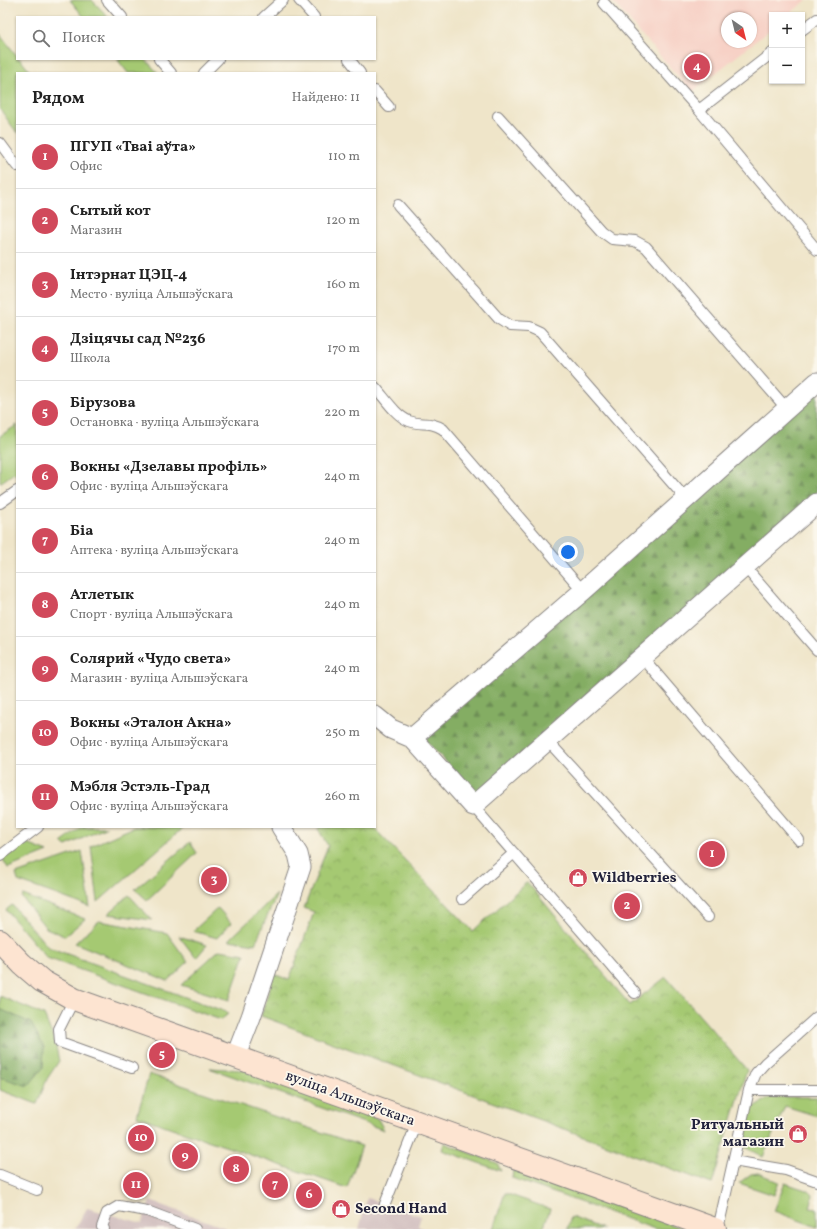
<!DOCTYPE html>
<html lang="ru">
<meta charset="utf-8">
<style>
body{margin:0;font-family:Vollkorn,serif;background:#f2f2f2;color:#222}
.controls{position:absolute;right:12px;top:12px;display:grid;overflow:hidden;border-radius:0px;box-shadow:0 1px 3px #0004}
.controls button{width:36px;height:36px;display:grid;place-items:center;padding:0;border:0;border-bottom:1px solid #e0e0e0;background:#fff;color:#222;font:20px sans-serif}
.compass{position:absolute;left:721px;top:12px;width:36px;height:36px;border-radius:50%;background:#fff;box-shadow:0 1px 3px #0004;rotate:145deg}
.you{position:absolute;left:568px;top:552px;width:14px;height:14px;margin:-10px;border:3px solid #fff;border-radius:50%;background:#1a73e8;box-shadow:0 0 0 6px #1a73e833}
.badge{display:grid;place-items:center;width:26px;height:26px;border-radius:50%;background:#d1495b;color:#fff;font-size:13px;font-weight:700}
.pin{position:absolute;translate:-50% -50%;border:2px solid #fff;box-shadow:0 1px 4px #0006}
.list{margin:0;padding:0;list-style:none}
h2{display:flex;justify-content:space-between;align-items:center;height:52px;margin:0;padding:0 16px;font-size:17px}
h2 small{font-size:13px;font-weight:400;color:#767676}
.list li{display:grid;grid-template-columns:26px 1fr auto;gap:12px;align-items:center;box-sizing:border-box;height:64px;padding:0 16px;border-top:1px solid #e0e0e0}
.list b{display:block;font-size:15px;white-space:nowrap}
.list p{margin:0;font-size:13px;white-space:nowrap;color:#767676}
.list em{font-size:13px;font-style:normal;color:#767676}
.icon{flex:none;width:22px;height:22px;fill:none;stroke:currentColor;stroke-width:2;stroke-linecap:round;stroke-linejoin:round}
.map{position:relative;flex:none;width:817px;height:1229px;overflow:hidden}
.search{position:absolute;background:#fff;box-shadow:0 1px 3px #0004;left:16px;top:16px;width:360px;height:44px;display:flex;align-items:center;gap:10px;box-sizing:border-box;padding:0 14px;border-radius:0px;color:#767676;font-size:15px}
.panel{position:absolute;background:#fff;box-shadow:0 1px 3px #0004;left:16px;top:72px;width:360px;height:756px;border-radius:0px}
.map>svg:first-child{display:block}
</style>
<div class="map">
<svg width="817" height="1229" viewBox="0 0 817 1229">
<defs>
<pattern id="forest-firs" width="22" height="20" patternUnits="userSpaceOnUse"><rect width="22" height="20" fill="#84ad64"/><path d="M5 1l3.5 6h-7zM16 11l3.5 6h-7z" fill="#6c8c54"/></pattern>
<pattern id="park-crowns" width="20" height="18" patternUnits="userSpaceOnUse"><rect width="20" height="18" fill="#a5c972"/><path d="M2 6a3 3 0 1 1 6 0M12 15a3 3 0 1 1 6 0" fill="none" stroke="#8eac64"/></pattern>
</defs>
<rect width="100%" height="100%" fill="#fbf7ec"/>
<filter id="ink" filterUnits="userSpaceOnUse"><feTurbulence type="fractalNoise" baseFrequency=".025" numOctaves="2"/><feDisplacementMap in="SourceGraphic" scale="8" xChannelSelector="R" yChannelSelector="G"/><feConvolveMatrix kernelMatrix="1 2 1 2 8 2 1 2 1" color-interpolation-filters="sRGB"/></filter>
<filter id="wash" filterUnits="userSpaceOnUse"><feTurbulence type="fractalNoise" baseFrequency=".012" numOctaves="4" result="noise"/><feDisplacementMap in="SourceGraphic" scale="16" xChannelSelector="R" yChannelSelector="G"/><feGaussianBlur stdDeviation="0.9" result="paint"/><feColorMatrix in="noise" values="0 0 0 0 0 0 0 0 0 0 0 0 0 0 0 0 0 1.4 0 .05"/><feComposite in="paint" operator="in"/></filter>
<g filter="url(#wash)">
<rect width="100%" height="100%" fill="#efe5c9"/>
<path fill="#f7d1c6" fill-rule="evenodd" d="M611,0H807L788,15H772V28L692,92ZM727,18H751V42H727Z"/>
<path fill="#d2bfbf" d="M367,1198L421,1216L418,1226L424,1229H359Z
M150,1201L229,1229H75L87,1208L142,1223Z"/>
<path fill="#a5c972" stroke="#647656" d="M70,0H92L108,17H84Z
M0,34L17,56V59H20L31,73H17V133L0,109Z
M117,59H145L158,73H128Z
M17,425V476L14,473L0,483V436Z
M82,827H107L66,846L61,843Z
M134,827H184L98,902L91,846Z
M190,842L197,853L147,900L135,889Z
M25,843L48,852L8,868L2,858Z
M82,851L90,907L18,881L16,874Z
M277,894L255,944L229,940Z
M23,895L85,919L65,936L46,928L22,898Z
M129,895L152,920L108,914Z
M12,905L48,947L229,1013L221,1020L47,958L6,910Z
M218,908L231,923L217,938L193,931Z
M99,921L167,933L188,962L168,981L75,943Z
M179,936L207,945L196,958Z
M219,950L245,954L229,1000L181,985Z
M0,996L44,1015L55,1042L59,1061L47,1079L37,1104L0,1090Z
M209,1068L244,1070L378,1119L384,1130Z
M149,1074L362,1146L347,1188L137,1116Z
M771,1097H817V1116L785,1106L763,1157L743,1146L751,1109Z
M444,1143L497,1163L501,1171L442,1150Z
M518,1169L684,1229H655L512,1178L513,1171Z
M758,1173L779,1182L774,1195L739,1183L751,1174Z
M785,1183L809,1191L813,1195L810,1208L817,1209V1227L774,1211Z
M505,1193L550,1209L543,1229H493Z
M571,1217L603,1229H567Z"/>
<path fill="url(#forest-firs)" stroke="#536850" d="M817,390V497L479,796L424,739Z
M0,1009L31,1023L44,1047L43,1068L28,1086L0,1077Z"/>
<path fill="url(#park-crowns)" stroke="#647656" d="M321,827H373L473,931L527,882L630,1005L666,977L747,1070L712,1184L261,1016L274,974L289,980L314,912L304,908L328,846L318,829Z"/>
</g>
<g filter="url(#ink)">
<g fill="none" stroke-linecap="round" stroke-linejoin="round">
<defs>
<path id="lane" d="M107,0L122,17
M299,0L314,17
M604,3L699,110L817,250
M264,17L283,0
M802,30L817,19
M159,59L171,73
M349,59L360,73
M204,73L218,59
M375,91L389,107
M699,110L772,53
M498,116L601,231L612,239L635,241L646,247L787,409
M0,143L17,166
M398,205L499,319L510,326L529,327L540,332L686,499
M375,387C385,398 395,415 409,421C422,426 428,420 443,429L583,591
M0,503L17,491
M745,567L817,650
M643,658L799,840
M548,741L708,917
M473,806L635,993
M0,856L38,827
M462,899L514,853
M74,999L59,1029L60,1042L132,1068
M749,1090H817
M733,1161L786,1170L817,1181
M0,1175L37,1190
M385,1204L417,1123
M104,1229L102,1227L107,1213L119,1206L147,1211L195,1229
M718,1229L749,1090L756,1073L765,1063L817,1017"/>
<path id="street" d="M375,716L391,729L412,738L473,806L817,503
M412,738L583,591L817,382
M235,1058L251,1017L301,867L298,854L281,827"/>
<path id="secondary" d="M0,941L22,964L42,981L74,999L715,1229"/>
</defs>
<use href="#lane" stroke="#888482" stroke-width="12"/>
<use href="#street" stroke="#888482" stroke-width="21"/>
<use href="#secondary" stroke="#888482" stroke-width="24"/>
<use href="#lane" stroke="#fff" stroke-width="10"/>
<use href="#street" stroke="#fff" stroke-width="19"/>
<use href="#secondary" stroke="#fde4d1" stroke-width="22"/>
</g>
</g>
<defs>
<symbol id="shop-disc" viewBox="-11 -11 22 22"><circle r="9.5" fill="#d1495b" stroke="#fbf7ec"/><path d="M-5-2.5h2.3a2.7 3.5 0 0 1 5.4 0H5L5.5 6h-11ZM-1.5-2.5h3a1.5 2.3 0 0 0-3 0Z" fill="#fff"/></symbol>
</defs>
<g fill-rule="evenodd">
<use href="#shop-disc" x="567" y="867" width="22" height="22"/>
<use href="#shop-disc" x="787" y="1123" width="22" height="22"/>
<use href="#shop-disc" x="330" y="1198" width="22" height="22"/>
</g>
<g text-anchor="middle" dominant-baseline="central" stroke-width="3.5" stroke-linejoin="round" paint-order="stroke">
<g font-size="15" font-weight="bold" fill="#22223b" stroke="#fbf7ec" text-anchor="start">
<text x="592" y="878">Wildberries</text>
<text x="784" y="1125" text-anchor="end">Ритуальный<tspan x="784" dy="17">магазин</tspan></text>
<text x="355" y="1209">Second Hand</text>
</g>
<g font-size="15" fill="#22223b" stroke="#fbf7ec">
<text transform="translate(350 1099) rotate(20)">вуліца Альшэўскага</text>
</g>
</g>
</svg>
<div class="controls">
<button>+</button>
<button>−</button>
</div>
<svg class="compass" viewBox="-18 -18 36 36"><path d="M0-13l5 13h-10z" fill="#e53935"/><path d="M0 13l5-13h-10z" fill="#767676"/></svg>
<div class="you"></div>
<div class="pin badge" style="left:712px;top:854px">1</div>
<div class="pin badge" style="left:627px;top:906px">2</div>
<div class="pin badge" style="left:214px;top:880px">3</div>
<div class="pin badge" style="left:697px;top:67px">4</div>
<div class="pin badge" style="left:162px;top:1055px">5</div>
<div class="pin badge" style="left:309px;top:1195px">6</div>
<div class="pin badge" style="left:275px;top:1185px">7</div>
<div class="pin badge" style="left:236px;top:1169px">8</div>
<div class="pin badge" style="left:185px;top:1156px">9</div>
<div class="pin badge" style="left:141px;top:1138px">10</div>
<div class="pin badge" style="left:136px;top:1185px">11</div>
<div class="search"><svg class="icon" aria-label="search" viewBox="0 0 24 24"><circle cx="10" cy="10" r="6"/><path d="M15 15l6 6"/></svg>Поиск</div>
<section class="panel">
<h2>Рядом<small>Найдено: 11</small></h2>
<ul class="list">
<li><span class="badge">1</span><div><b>ПГУП «Тваі аўта»</b><p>Офис</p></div><em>110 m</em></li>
<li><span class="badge">2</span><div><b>Сытый кот</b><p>Магазин</p></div><em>120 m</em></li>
<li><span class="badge">3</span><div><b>Інтэрнат ЦЭЦ-4</b><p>Место · вуліца Альшэўскага</p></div><em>160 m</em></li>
<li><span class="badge">4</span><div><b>Дзіцячы сад №236</b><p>Школа</p></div><em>170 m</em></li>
<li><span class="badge">5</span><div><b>Бірузова</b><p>Остановка · вуліца Альшэўскага</p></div><em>220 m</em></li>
<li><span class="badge">6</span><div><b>Вокны «Дзелавы профіль»</b><p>Офис · вуліца Альшэўскага</p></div><em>240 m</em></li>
<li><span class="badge">7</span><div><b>Біа</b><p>Аптека · вуліца Альшэўскага</p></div><em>240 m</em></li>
<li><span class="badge">8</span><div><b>Атлетык</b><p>Спорт · вуліца Альшэўскага</p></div><em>240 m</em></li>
<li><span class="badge">9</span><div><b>Солярий «Чудо света»</b><p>Магазин · вуліца Альшэўскага</p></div><em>240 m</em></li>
<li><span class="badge">10</span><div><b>Вокны «Эталон Акна»</b><p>Офис · вуліца Альшэўскага</p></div><em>250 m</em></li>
<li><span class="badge">11</span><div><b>Мэбля Эстэль-Град</b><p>Офис · вуліца Альшэўскага</p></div><em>260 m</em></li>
</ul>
</section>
</div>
